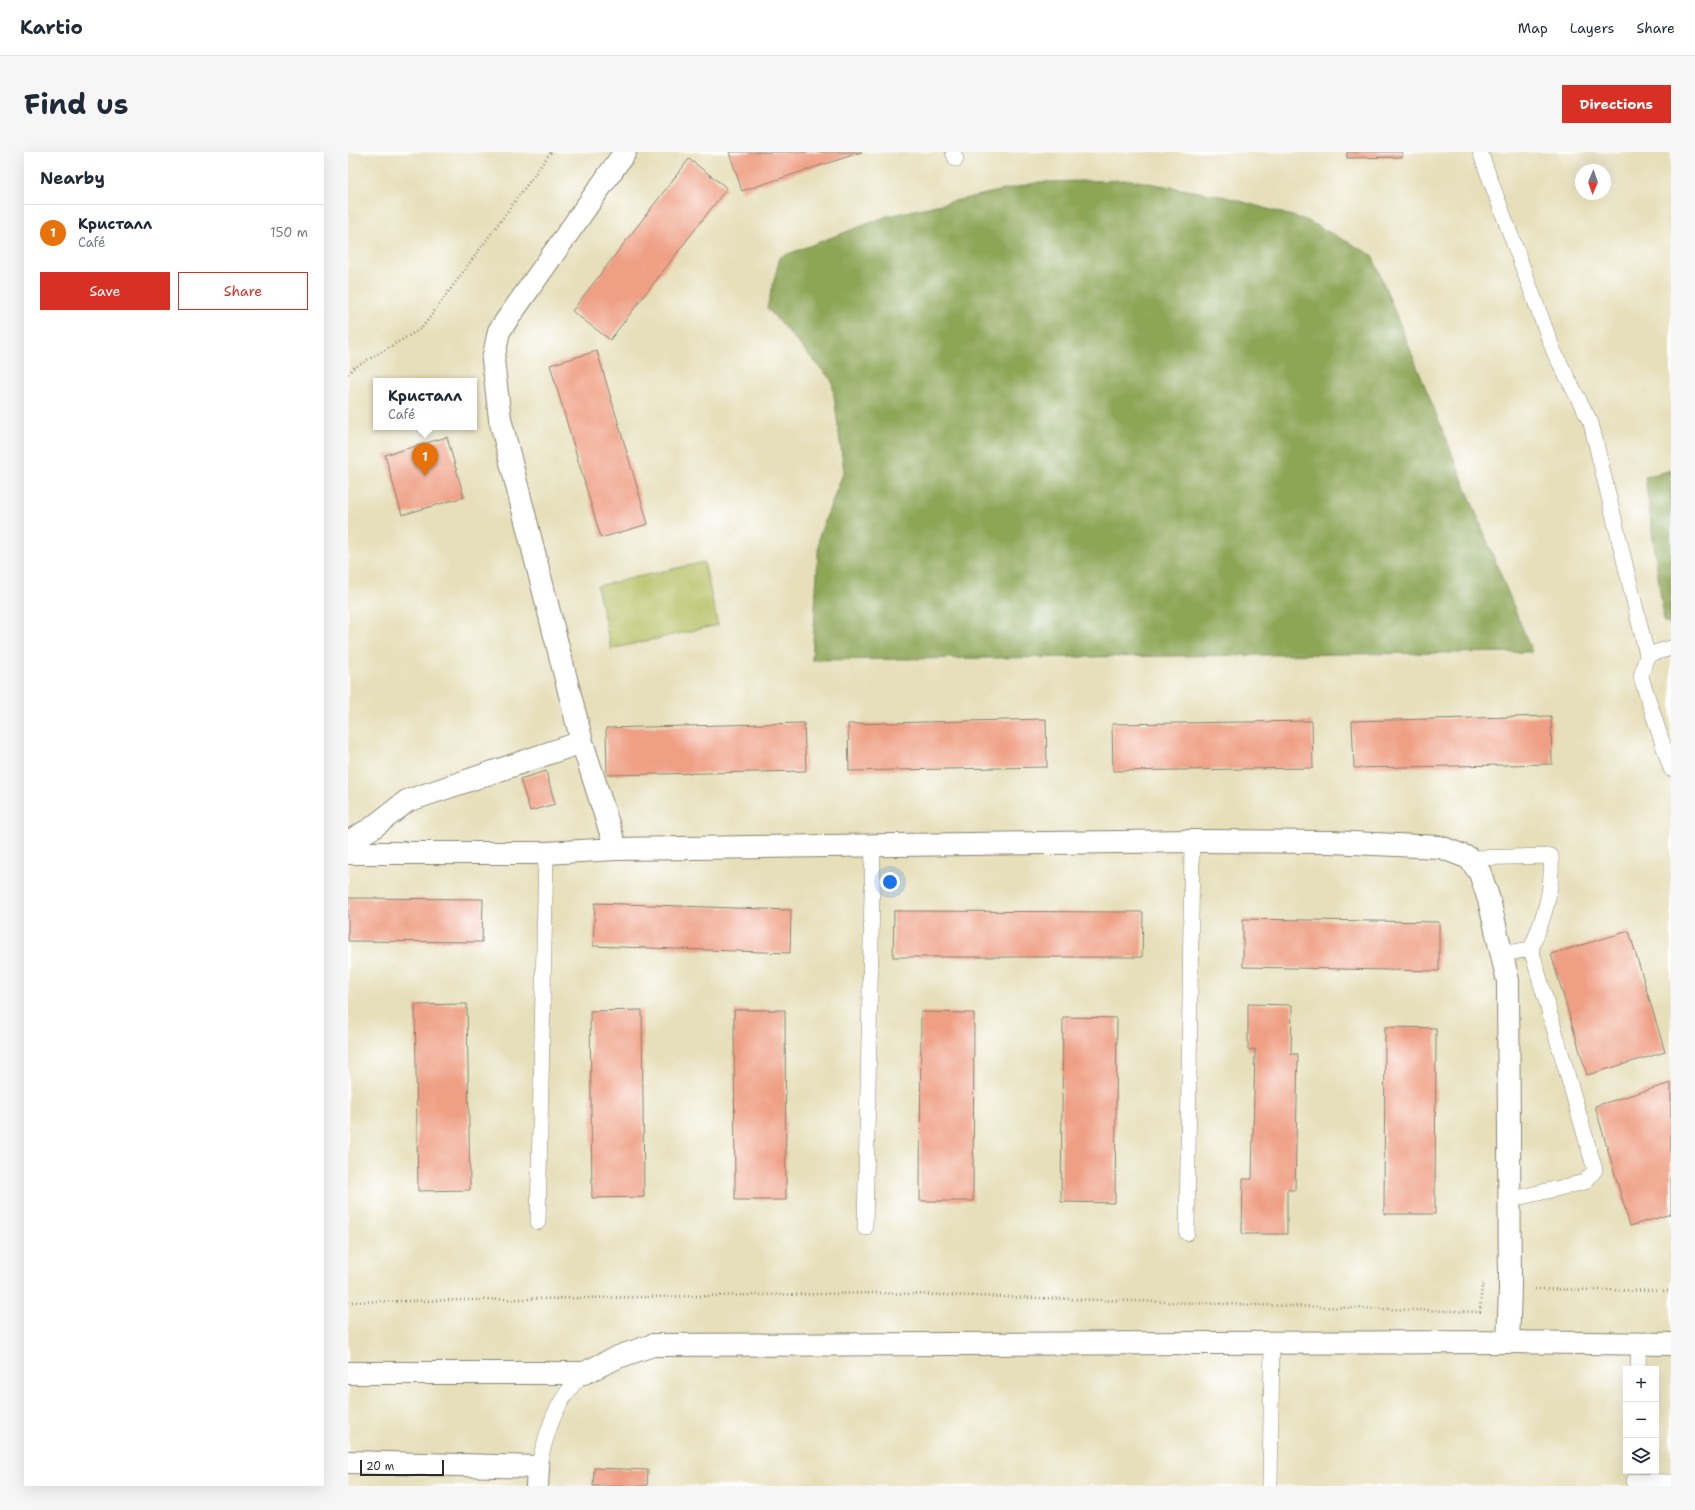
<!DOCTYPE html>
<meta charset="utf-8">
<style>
body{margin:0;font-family:"Shantell Sans",sans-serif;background:#f6f6f7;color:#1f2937}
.controls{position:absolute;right:12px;bottom:12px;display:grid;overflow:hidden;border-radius:0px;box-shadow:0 4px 16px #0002}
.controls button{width:36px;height:36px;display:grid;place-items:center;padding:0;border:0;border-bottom:1px solid #e0e1e3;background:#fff;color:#1f2937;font:20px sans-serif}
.compass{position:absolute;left:1227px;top:12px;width:36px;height:36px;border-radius:50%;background:#fff;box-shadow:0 4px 16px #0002;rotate:182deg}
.scale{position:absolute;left:12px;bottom:10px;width:84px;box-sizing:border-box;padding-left:4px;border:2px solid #2b2b2b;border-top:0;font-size:11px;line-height:14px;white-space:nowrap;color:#2b2b2b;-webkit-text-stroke:3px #fff;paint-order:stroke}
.you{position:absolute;left:542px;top:730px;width:14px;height:14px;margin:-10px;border:3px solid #fff;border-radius:50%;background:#1a73e8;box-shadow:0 0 0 6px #1a73e833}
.badge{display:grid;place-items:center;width:26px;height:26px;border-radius:50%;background:#d93025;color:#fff;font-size:13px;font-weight:700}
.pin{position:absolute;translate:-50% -33px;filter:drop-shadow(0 1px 2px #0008)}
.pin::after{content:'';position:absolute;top:21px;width:14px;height:12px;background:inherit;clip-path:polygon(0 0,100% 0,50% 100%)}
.popup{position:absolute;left:25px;top:226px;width:104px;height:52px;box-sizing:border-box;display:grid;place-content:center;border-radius:0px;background:#fff;filter:drop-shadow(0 1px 3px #0005);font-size:13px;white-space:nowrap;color:#747a83}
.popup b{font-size:15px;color:#1f2937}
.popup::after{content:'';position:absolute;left:50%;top:100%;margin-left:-8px;border:8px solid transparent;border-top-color:#fff}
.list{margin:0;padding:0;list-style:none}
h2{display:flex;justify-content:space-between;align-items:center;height:52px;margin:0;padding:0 16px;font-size:17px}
h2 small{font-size:13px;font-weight:400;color:#747a83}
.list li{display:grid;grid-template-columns:26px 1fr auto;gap:12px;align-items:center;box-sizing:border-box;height:56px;padding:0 16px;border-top:1px solid #e0e1e3}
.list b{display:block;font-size:15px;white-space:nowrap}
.list p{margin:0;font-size:13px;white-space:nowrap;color:#747a83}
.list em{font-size:13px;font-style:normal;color:#747a83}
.actions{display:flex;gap:8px;padding:12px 16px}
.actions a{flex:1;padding:9px 0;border:1px solid #d93025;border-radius:0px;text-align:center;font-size:14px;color:#d93025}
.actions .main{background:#d93025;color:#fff}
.icon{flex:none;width:22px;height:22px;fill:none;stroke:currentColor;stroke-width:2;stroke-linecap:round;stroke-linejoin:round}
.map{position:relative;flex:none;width:1323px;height:1334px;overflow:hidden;border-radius:0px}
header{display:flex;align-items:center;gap:24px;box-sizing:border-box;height:56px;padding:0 20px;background:#fff;border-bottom:1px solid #e0e1e3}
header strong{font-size:19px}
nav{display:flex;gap:22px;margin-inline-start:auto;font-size:14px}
.intro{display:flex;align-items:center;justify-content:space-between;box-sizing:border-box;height:96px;padding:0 24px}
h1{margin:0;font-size:28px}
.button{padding:10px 18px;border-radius:0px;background:#d93025;color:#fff;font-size:14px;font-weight:700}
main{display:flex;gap:24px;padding:0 24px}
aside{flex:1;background:#fff;border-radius:0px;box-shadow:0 4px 16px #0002}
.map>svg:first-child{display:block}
</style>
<header>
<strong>Kartio</strong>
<nav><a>Map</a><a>Layers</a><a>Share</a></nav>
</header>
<div class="intro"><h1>Find us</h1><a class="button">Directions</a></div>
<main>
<aside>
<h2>Nearby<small></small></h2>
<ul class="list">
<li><span class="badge" style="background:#e8710a">1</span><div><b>Кристалл</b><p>Café</p></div><em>150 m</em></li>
</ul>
<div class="actions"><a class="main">Save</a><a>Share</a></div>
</aside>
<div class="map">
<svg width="1323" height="1334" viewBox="0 0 1323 1334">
<rect width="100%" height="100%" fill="#fff"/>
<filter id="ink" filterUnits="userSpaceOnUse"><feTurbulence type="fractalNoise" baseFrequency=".025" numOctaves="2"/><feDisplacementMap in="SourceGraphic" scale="8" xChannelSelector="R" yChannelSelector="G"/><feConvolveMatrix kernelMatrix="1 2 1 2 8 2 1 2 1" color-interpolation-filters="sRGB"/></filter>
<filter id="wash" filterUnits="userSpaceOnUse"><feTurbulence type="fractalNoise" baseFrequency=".012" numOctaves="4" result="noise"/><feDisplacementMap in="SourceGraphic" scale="16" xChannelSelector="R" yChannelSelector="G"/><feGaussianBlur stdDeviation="0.9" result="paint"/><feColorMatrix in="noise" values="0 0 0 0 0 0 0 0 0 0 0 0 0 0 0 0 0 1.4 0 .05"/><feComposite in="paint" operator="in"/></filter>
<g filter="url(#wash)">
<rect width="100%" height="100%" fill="#e6dfba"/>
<path fill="#b2bf60" stroke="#6e7546" d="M356,410L370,473L263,497L249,434Z"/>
<path fill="#8da656" stroke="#5c6840" d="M784,28L878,45L958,68L1024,103L1184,500L464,508L471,384L496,319L484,229L419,156L432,105L540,64L691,30Z
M1323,318V473L1316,470L1297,325Z"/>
<g id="blocks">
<path fill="#ef9f83" d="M381,0H514L394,39Z
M999,0H1054V5L999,6Z
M341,7L379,36L262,188L224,159Z
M249,199L300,372L253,386L202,213Z
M99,285L116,345L54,363L37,303Z
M1203,564L1204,612L1006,616L1004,569Z
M698,567L699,615L501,619L500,572Z
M964,569L965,616L765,619L764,572Z
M456,571L458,619L259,623L258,576Z
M198,619L207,652L182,659L172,627Z
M0,746L135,747L134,790L0,789Z
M247,751L443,758L442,801L245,794Z
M546,759L795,760L794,805H545Z
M895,767L1091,770V819L895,815Z
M1281,779L1317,900L1239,923L1203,802Z
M119,852L122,1038L70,1039L67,853Z
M900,852L944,853L943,902H950L947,1038H939V1082H894L895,1027H904L907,897L900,898Z
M294,858L296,1045L244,1046L242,859Z
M386,858H437L438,1048H387Z
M573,860L626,861L625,1049H572Z
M715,865L769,866L767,1051L713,1050Z
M1037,875L1088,876L1087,1062H1036Z
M1323,931V1062L1282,1074L1247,954Z
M246,1316L300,1318L299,1334H245Z"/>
</g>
</g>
<g filter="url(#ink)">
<use href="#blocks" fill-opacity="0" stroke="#888572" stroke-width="1"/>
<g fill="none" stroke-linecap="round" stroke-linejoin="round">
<defs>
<path id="lane" d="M605,0L608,7
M1132,0L1206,200L1243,271L1299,503
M1323,496L1299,503L1293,525L1323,617
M1121,706L1203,704C1205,740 1196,765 1183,797
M1155,802L1183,797L1247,1018L1237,1030L1160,1048
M190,1070L198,701
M517,1076L525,694
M839,1081L844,689
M1290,1217L1291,1192
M190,1315C200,1277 207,1248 236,1221
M1286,1329L1323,1330
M922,1334L924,1191"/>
<path id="street" d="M0,690L24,676L59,649L234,590
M268,697L234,590L152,267L145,208L151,179L277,0
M0,701H198L268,697L844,689L982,690L1092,695L1121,706L1132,721L1141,748L1160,829L1162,1137L1160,1190
M0,1221H236L270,1205L305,1193L1160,1190L1323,1192
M0,1310L190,1315L189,1334"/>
</defs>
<use href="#lane" stroke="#888572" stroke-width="16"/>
<use href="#street" stroke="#888572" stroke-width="24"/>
<path stroke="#888572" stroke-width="2.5" stroke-dasharray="1 3" stroke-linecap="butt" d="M0,222L4,217L74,176L203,0
M1187,1137L1323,1139
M0,1150L531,1141L1132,1160L1134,1133H1136"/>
<use href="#lane" stroke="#fff" stroke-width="15"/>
<use href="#street" stroke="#fff" stroke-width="22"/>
</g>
</g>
</svg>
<div class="controls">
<button>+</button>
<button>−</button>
<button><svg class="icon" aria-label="layers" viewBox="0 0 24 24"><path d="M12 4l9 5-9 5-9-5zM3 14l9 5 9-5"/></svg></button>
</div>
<svg class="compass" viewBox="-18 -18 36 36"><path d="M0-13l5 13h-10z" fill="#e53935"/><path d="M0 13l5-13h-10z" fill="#747a83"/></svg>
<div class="scale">20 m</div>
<div class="you"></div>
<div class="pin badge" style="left:77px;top:324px;background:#e8710a">1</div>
<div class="popup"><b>Кристалл</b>Café</div>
</div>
</main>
